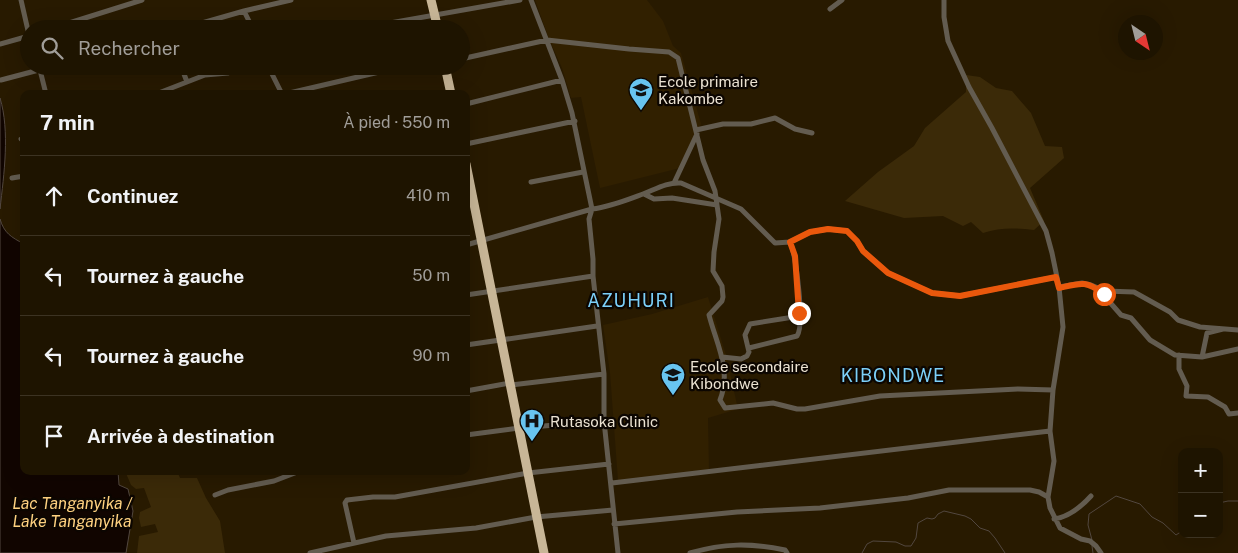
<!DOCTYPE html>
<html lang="fr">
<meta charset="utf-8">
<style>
body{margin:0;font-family:"Public Sans",sans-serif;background:#2b210f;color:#f1f3f6}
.controls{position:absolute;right:15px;bottom:15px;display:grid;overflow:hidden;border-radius:10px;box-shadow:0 5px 20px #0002}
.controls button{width:45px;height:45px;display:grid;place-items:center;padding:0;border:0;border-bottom:1px solid #3c3322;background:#1e1400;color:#f1f3f6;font:25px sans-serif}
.compass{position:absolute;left:1118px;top:15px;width:45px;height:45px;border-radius:50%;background:#1e1400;box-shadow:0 5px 20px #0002;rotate:145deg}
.stop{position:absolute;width:15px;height:15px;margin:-11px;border:4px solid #ea580c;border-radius:50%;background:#fff}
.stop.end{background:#ea580c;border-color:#fff;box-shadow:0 1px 5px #0008}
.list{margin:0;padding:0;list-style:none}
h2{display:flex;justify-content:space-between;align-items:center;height:65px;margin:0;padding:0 20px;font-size:21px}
h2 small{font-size:16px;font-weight:400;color:#a19e99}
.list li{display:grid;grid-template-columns:32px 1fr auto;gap:15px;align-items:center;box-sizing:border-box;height:80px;padding:0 20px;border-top:1px solid #3c3322}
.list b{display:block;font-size:19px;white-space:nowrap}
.list em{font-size:16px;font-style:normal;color:#a19e99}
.icon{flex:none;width:28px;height:28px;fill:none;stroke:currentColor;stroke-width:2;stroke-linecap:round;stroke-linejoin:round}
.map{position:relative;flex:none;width:1238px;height:553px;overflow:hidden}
.search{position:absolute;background:#1e1400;box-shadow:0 5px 20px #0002;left:20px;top:20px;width:450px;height:55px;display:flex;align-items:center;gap:12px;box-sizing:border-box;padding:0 18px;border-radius:28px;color:#a19e99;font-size:19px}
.panel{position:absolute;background:#1e1400;box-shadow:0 5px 20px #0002;left:20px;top:90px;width:450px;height:385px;border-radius:10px}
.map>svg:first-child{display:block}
</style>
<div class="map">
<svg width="1238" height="553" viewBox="0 0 1238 553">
<rect width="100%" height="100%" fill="#281a00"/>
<path fill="#312000" d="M535,0H647L663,21L673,46L681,53L701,124L680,168L600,188L581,97L571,98L562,68L549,39Z
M708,297L726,355L738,409L708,418L709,470L618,481L610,373L603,325L652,314Z"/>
<path fill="#3b2a08" d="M966,75L980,77L996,88L1012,91L1031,113L1045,146L1062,147L1064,158L1030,188L1044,221L1034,230C1017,228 1000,227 983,233L971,222L963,226L943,216L904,218L845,201L878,172L914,146L925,128L966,92Z
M125,471H177L180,478H197L206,498L220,521L225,553H137L139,536L158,532L155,524L141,527L139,518L140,512L151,507L144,488L136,489L131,485Z"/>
<path fill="#110500" stroke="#52473f" d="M0,98C10,131 4,174 0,209Z
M0,219C4,233 11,237 24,244V471H118L119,485L128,489L133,511L126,553H0Z"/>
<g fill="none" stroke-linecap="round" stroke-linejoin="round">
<path stroke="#52473f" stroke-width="1" d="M1219,503L1228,501H1238
M1092,540L1088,525L1089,514L1116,496L1140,504L1152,517L1163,523L1176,535L1182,531
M1092,546L1093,553
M862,553L867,544L873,541L896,542L905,546H911L916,538L918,523L927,518L932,519L935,518L938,514L944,511L965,516L971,519L980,528L989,531L995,538L1005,553"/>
<path stroke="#635c50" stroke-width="5" d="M21,0L29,35
M531,0L562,80L572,113L592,209L589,219L593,259V276L604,374V421L618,553
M944,0V17L948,41L969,87L992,128L1046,231L1052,253L1059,287L1063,327L1053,390L1050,431L1054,461L1048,497L1050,508L1060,528L1081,539L1090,541L1096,546L1101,553
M830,9L842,0
M244,11L253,29
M50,29L142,0
M181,29L244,11L291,0
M356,29L520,0
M0,44L29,36
M461,59L547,40L629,49L669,52L678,58L703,160L715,191L719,219L714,252L713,271L722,286L723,297L722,301L709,315C716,343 732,370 720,400L725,408L773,403L797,409H805L880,396L1018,389L1053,390
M39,66L46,94
M181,66L187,82
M268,66L282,94
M1,80L54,66
M156,94L205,75L228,73L242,66
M285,94L405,66
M466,104L562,80
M696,130L723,124H751L775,118L795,129L812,133
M21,139L24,138
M466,144L575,121
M12,178L24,176
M531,182L583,172
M674,183L697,134
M644,194L654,199L672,198L717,205
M466,245L592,209C610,207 627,200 643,194C656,189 667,182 681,183L741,209L775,243L790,242L810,232L828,229L847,231L857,241L863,251L888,273L932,293L960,296L1056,277
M1059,287L1082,283L1091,285L1105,291L1134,292L1170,312L1178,320L1200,327L1238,330
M1100,291L1121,315L1131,318L1150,340L1175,355L1202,357L1238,349
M466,295L593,276
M466,345L597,326
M749,348L797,336C805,325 796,255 790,242
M1179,355V369L1187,386L1186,396L1208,397L1225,407L1229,414L1238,413
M722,357L741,359L747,356L749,352L745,335L750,324L800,316
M1202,357L1207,333L1223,329
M511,385L604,374
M466,391L510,383
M466,435L519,428L604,421
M612,483L1050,431
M215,495L228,490L274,481L300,471
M1054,519C1069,517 1081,507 1091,496
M614,524L737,512L820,508L908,498L949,490H1030L1039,492L1048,497
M354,543L345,503L347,500L373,497H395L528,473L609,464
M310,553L386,536L476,528L536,517L613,510
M690,553C724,543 750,543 785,550L787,553"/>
<path stroke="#c8b697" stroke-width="9" d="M431,0L438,29
M445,66L451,94
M466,164L544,553"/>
</g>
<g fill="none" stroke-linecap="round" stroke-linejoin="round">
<path stroke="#ea580c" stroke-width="6" d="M799,313L795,256L790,242L810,232L828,229L847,231L857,241L863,251L888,273L932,293L960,296L1056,277L1059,288C1081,283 1085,280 1104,294"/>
</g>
<defs>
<symbol id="school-pin" viewBox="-11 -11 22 30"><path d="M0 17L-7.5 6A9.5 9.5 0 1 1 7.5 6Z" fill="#68c4f0" stroke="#0c0601"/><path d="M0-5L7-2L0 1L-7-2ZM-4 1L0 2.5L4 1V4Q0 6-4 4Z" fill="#111"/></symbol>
<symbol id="hospital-pin" viewBox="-11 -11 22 30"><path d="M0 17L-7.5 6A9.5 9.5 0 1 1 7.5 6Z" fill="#68c4f0" stroke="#0c0601"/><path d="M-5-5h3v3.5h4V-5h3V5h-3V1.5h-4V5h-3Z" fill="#111"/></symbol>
</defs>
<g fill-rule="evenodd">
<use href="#school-pin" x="627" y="76" width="28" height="38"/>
<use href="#school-pin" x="659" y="361" width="28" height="38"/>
<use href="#hospital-pin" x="518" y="407" width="28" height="38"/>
</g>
<g text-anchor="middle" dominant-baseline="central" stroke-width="4.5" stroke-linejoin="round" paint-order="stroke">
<g font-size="15" fill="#ebe2d2" stroke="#0c0601" text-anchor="start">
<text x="658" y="81">Ecole primaire<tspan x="658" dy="17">Kakombe</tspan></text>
<text x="690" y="366">Ecole secondaire<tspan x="690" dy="17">Kibondwe</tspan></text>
<text x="550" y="421">Rutasoka Clinic</text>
</g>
<g font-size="16" font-style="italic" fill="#fed180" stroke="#0c0601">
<text x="72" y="503">Lac Tanganyika /<tspan x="72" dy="18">Lake Tanganyika</tspan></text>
</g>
<g font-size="18" letter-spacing="1" fill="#7cd0f9" stroke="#0c0601">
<text x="631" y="300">AZUHURI</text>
<text x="893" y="375">KIBONDWE</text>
</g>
</g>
</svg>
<div class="controls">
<button>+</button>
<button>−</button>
</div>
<svg class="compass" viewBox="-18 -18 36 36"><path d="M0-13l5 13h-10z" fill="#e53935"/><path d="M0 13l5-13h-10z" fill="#a19e99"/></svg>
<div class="stop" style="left:1104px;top:294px"></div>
<div class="stop end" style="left:799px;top:313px"></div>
<div class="search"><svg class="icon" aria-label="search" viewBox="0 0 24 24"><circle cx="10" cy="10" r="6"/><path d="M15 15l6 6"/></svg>Rechercher</div>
<section class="panel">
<h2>7 min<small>À pied · 550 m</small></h2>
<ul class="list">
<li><svg class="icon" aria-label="ahead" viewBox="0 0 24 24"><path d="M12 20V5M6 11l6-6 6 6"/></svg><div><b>Continuez</b></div><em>410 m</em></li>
<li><svg class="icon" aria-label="left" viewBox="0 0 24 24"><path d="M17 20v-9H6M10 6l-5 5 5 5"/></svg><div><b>Tournez à gauche</b></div><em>50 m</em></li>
<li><svg class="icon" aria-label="left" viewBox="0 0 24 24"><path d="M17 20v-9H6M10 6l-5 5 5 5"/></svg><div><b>Tournez à gauche</b></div><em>90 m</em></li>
<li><svg class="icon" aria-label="arrive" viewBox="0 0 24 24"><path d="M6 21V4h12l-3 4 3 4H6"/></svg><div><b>Arrivée à destination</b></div></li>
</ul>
</section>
</div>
